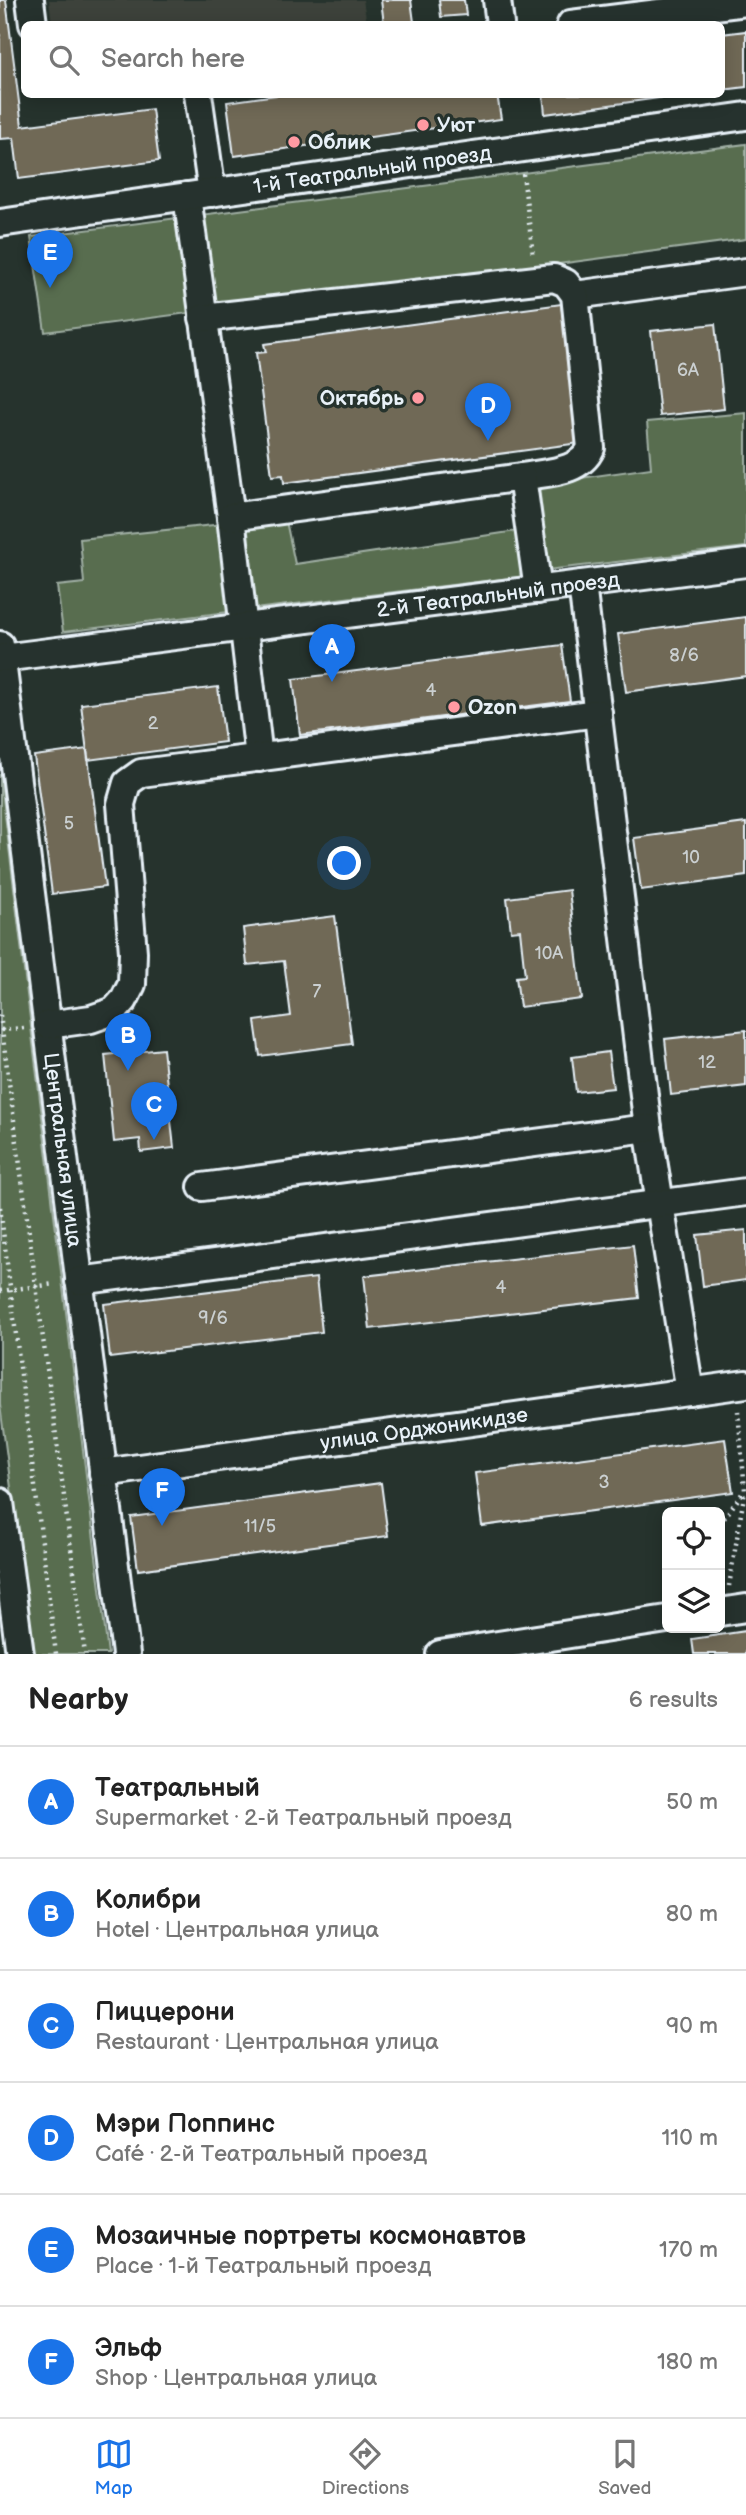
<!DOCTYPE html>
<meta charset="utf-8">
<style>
body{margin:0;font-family:"Balsamiq Sans",sans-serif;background:#f6f6f6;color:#222}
.controls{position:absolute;right:21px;bottom:21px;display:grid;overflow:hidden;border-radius:10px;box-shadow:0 4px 18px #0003}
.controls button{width:63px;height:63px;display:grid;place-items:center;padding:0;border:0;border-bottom:2px solid #e0e0e0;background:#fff;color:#222;font:35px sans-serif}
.you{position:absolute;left:345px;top:864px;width:24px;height:24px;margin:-18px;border:5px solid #fff;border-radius:50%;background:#1a73e8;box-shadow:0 0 0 10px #1a73e833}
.badge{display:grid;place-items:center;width:46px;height:46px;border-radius:50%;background:#1a73e8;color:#fff;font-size:23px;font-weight:700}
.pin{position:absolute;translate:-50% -58px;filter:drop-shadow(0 2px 4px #0008)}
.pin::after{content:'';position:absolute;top:37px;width:24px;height:21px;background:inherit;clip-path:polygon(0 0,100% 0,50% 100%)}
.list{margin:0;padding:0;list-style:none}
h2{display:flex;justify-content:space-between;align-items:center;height:91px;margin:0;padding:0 28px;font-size:30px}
h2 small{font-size:23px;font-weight:400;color:#767676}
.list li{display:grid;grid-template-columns:46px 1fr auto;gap:21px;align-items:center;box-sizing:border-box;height:112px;padding:0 28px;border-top:2px solid #e0e0e0}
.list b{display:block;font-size:26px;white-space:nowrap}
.list p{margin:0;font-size:23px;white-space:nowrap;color:#767676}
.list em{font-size:23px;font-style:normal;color:#767676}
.icon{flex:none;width:38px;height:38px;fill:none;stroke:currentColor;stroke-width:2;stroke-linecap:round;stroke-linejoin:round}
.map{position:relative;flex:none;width:746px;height:1654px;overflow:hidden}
.search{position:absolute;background:#fff;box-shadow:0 4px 18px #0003;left:21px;right:21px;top:21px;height:77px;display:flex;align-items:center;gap:18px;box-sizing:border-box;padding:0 24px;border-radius:10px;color:#767676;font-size:26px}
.sheet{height:763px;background:#fff}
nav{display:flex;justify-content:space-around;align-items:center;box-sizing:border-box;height:98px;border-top:2px solid #e0e0e0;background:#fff;font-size:19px;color:#767676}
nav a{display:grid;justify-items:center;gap:4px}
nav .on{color:#1a73e8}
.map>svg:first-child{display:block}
</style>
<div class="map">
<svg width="746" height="1654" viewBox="0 0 746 1654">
<rect width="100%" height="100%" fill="#26332d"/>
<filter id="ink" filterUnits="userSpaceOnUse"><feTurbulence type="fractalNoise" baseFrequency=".0143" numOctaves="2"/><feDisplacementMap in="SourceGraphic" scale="14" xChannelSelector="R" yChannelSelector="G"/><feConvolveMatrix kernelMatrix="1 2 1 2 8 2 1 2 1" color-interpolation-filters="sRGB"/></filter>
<g filter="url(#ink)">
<path fill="#3c433a" d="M49,0H363L367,24H52Z"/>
<path fill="#596d50" stroke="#a0afa4" stroke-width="2" d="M746,144V239L45,332L31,237Z
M746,413V547L547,570L539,484L651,468L647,422Z
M271,519L286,521L295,564L523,530L527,576L63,632L57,586L84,583L80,539Z
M0,774L108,1654H33L0,1405Z"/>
<path fill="#6f6957" stroke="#e8f1f8" stroke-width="2" d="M0,0H6L22,126L152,109L159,161L19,179L14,138L0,139Z
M381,0H411L414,22L384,24Z
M439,0H464L466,15L441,17Z
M746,31V87L722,90V34Z
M284,94H497L501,119L234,156L227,102Z
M543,94H687L545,114Z
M561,304L580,443L284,483L283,475L272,476L256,353L266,352L264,344Z
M715,324L724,409L660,416L651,331Z
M746,617V676L626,692L618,634Z
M562,645L570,701L300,735L293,679Z
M218,687L225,742L88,760L81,704Z
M87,749L105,887L52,894L34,756Z
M746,823V876L641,890L634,838Z
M569,890L582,999L520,1007L516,977L525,976L520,930L511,931L507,898Z
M335,916L352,1044L260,1056L255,1021L291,1016L284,961L247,965L243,928Z
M746,1030V1086L671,1095L665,1039Z
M163,1049L174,1148L141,1152L140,1139L114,1142L105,1055Z
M608,1052L613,1088L576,1092L572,1057Z
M746,1230V1280L703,1286L697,1235Z
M633,1245L639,1298L370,1329L364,1276Z
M316,1278L322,1332L110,1358L104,1304Z
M725,1439L733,1492L482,1526L475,1473Z
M381,1483L388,1536L138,1570L131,1517Z
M746,1631V1654H694L692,1639Z"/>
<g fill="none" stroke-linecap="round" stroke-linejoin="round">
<defs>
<g id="minor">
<path d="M30,0L33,24"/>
<path d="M497,0L500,24"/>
<path d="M571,24L746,2"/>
<path d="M198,94L212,193"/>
<path d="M187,196L231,517L259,758"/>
<path id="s1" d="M0,223L746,116"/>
<path d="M575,295L746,272"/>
<path d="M203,318L554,278L566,283L575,295L591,448C580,473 547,472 522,477"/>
<path d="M231,517L522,477L538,590"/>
<path d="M582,584L648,1128L690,1392"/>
<path id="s2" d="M0,645L126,1654"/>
<path id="s3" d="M2,658L746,563"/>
<path d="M47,1025L91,1019L114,1011L124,1000L132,984L133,952L121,804L127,783L141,773L598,713"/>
<path d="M202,1187L648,1128"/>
<path d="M79,1281L746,1192"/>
<path id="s4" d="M103,1473L746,1384"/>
<path d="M0,1502L20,1654"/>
<path d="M720,1612L746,1608"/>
<path d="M440,1654L667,1619"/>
</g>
</defs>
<use href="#minor" stroke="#e8f1f8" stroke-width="32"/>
<path stroke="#e8f1f8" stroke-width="4.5" stroke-dasharray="2 5" stroke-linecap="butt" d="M523,174L533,255
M0,1015L85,1654
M1,1030L24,1028
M0,1207L56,1654
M0,1291L55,1284
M720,1524L744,1491
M729,1586L745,1490L738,1411"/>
<use href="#minor" stroke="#26332d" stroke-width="26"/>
</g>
</g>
<g fill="#ff9aa2" stroke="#26332d" stroke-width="2.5">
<circle cx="423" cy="125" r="7"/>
<circle cx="294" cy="142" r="7"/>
<circle cx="418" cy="398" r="7"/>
<circle cx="454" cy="707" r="7"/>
</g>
<g text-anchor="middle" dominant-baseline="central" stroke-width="7" stroke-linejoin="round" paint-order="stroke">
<g font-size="18" fill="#cacfd0">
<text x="688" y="370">6А</text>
<text x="684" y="655">8/6</text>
<text x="431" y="690">4</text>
<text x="153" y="723">2</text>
<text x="69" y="823">5</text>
<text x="691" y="857">10</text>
<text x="549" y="953">10А</text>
<text x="317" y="991">7</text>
<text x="707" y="1062">12</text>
<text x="501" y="1287">4</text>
<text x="213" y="1318">9/6</text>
<text x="604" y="1482">3</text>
<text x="260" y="1526">11/5</text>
</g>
<g font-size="21" font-weight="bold" fill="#e8f1f8" stroke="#26332d" text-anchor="start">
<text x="437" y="125">Уют</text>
<text x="308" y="142">Облик</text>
<text x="404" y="398" text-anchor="end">Октябрь</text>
<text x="468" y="707">Ozon</text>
</g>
<g font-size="21" fill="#e8f1f8" stroke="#26332d">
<text stroke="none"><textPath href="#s1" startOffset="376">1-й Театральный проезд</textPath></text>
<text stroke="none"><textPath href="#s3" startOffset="500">2-й Театральный проезд</textPath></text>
<text stroke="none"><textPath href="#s2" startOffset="509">Центральная улица</textPath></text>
<text stroke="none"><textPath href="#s4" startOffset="324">улица Орджоникидзе</textPath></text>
</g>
</g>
</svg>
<div class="controls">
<button><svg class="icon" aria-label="locate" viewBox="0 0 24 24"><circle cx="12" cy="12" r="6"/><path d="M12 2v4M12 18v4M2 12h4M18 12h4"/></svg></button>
<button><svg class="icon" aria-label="layers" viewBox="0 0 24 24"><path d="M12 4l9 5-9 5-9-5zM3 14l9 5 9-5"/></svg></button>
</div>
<div class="you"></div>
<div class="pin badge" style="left:332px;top:682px">A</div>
<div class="pin badge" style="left:128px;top:1071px">B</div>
<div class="pin badge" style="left:154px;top:1140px">C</div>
<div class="pin badge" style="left:488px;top:441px">D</div>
<div class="pin badge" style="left:50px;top:288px">E</div>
<div class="pin badge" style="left:162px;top:1526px">F</div>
<div class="search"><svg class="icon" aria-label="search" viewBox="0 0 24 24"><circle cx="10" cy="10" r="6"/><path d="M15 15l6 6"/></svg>Search here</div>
</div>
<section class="sheet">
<h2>Nearby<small>6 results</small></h2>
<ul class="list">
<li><span class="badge">A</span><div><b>Театральный</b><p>Supermarket · 2-й Театральный проезд</p></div><em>50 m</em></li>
<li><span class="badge">B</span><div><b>Колибри</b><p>Hotel · Центральная улица</p></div><em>80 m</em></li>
<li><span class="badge">C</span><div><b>Пиццерони</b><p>Restaurant · Центральная улица</p></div><em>90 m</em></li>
<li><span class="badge">D</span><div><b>Мэри Поппинс</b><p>Café · 2-й Театральный проезд</p></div><em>110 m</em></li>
<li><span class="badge">E</span><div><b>Мозаичные портреты космонавтов</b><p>Place · 1-й Театральный проезд</p></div><em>170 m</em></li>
<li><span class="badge">F</span><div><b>Эльф</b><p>Shop · Центральная улица</p></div><em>180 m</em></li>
</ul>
</section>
<nav>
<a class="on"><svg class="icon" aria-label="map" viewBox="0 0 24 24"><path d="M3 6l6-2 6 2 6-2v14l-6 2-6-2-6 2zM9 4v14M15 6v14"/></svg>Map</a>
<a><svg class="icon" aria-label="directions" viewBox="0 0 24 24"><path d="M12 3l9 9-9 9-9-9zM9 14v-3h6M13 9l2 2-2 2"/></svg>Directions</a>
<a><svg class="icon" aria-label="saved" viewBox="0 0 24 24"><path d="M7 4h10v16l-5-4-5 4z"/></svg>Saved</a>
</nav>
